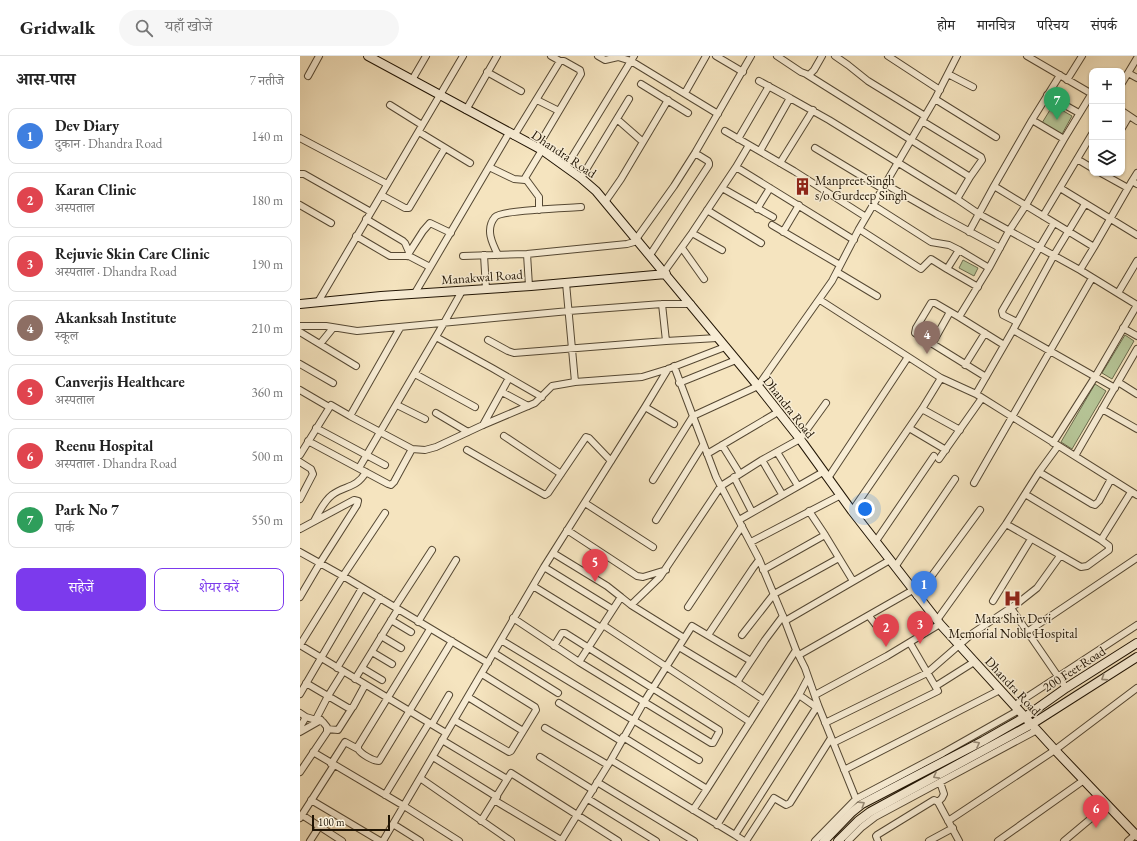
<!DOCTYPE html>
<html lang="hi">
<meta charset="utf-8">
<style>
body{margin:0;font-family:"EB Garamond","Noto Serif Devanagari",serif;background:#f6f6f6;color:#222}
.controls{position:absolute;right:12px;top:12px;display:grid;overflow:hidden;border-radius:8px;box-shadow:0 1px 3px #0004}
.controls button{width:36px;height:36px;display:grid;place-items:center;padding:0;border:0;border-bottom:1px solid #e0e0e0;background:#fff;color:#222;font:20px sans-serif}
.scale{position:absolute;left:12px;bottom:10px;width:78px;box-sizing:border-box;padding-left:4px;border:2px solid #201404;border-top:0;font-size:11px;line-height:14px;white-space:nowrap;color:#201404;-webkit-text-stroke:3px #f8edd5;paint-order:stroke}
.you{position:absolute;left:565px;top:453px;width:14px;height:14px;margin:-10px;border:3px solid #fff;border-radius:50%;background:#1a73e8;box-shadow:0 0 0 6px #1a73e833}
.badge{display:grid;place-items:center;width:26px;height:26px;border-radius:50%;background:#7c3aed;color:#fff;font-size:13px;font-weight:700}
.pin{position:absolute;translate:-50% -33px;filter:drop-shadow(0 1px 2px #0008)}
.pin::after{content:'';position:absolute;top:21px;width:14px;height:12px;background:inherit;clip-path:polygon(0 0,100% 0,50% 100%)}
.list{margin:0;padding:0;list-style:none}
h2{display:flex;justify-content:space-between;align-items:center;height:52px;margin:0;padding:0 16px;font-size:17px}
h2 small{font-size:13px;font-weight:400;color:#767676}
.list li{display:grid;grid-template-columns:26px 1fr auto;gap:12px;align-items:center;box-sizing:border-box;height:56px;margin:0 8px 8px;padding:0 8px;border:1px solid #e0e0e0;border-radius:8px}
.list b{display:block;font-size:15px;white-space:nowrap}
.list p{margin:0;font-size:13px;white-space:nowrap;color:#767676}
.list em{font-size:13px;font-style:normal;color:#767676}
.actions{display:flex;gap:8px;padding:12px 16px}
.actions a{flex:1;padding:9px 0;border:1px solid #7c3aed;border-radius:8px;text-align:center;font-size:14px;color:#7c3aed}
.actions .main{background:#7c3aed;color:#fff}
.icon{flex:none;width:22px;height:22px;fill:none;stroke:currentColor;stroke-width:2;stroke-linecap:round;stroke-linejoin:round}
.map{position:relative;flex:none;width:837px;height:785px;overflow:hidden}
header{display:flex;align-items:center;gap:24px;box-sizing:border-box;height:56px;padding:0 20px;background:#fff;border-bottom:1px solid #e0e0e0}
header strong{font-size:19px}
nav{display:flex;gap:22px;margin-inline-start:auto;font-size:14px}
.search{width:280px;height:36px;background:#f6f6f6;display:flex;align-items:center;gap:10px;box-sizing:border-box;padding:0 14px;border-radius:22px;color:#767676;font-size:15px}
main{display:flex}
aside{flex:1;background:#fff}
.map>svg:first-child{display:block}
</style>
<header>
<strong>Gridwalk</strong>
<div class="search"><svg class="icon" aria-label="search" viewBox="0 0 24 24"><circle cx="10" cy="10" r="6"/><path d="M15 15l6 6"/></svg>यहाँ खोजें</div>
<nav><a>होम</a><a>मानचित्र</a><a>परिचय</a><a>संपर्क</a></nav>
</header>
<main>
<aside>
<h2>आस-पास<small>7 नतीजे</small></h2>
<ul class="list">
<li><span class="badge" style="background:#3f7fe0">1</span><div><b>Dev Diary</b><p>दुकान · Dhandra Road</p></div><em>140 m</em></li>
<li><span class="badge" style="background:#e0444e">2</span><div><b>Karan Clinic</b><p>अस्पताल</p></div><em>180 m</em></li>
<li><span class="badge" style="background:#e0444e">3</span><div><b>Rejuvie Skin Care Clinic</b><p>अस्पताल · Dhandra Road</p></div><em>190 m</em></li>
<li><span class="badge" style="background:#8d6e63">4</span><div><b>Akanksah Institute</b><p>स्कूल</p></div><em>210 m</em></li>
<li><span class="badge" style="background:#e0444e">5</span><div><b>Canverjis Healthcare</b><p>अस्पताल</p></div><em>360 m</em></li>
<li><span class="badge" style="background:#e0444e">6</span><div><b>Reenu Hospital</b><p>अस्पताल · Dhandra Road</p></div><em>500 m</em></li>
<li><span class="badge" style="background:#2e9e5b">7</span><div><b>Park No 7</b><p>पार्क</p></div><em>550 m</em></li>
</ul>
<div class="actions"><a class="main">सहेजें</a><a>शेयर करें</a></div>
</aside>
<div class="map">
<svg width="837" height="785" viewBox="0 0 837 785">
<rect width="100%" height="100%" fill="#f5e4bf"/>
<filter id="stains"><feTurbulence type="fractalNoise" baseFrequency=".005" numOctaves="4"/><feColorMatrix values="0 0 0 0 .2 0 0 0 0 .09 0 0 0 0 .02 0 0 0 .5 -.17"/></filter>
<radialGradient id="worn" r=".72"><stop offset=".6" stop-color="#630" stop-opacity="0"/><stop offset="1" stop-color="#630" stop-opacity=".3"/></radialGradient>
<path fill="#b6c597" stroke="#6b6c4e" d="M753,49L772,60L762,78L742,67Z
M663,204L678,212L674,220L659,212Z
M825,279L834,285L812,323L802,317Z
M795,328L806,335L772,393L761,386Z"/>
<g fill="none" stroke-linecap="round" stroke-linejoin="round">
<defs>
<path id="street" d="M251,0L260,5
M298,0L305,4L318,1L331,5L418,58
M416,0L443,16
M477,0L501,16L509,19L514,14L522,0
M535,0L548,9L568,25L625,60
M588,0L640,34
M727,0L792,38
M187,16L221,35
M828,17L837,22
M648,18L673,31
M8,20L19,0
M112,24L126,0
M767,24L782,0
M459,25L490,42L460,95
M822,27L837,2
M341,28L388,57
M385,37L406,0
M747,39L779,57
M490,42L529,64L657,143L670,121L506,18
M635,43L696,81
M237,44L259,55
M90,49L122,69
M166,54L197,0
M822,55L837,65
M318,64L343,86
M732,64L760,19
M622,65L681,101L682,104L670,121
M822,72L829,60
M425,75L494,115L566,161
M119,76L170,107
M214,80L260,5H264L280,14L281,18L237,92
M0,82L87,128
M438,83L469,30
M764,83L792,37
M515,92L583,133
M777,103L792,112
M480,107L513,54
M189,111L214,123L225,124
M266,111L334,0
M436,111L449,89
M801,117L828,132
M0,118H4L71,156
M281,122L329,43
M832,125L837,117
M585,128L637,158L700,192
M422,132L473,161
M760,132L837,179
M81,139L105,152H109L145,92
M657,143L679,158L780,214
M305,146L321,123L368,44
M785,148L754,199L713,274L676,338L837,439
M0,149L31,167
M573,149L631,186L649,189L659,194
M457,153L470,132
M239,154V141L225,122L242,94
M407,154L461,187
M743,160L792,78
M66,163L103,185L105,187L109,196
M472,169L540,209
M559,173L621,213L631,203L647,213
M483,176L499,149
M669,176L694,130
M392,177L422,194
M56,180L90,200H109L130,211
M794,191L832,125L837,128
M382,192L404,223
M227,198L229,230
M184,199L186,233
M198,199C192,187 185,173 195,161C201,154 268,152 281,151
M350,199L409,109V107L408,105L395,97
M107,200L123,175L130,167L151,177
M163,200L227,198L327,188L334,186L374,130L395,97L451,0
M364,216L392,177L436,111L554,184
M537,216L577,240
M266,227L275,326L342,321L368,313L425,291
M678,231L647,213L659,194L689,212
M115,237L209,77
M818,237L837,205
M520,244L641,322L676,338
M18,246L163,0
M659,261L635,247H631L616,272L615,277L686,321
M717,266L703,259L702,255L754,167
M0,270H26L57,275L269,255L362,248H391
M100,272L50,360L112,393L125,394L136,391L183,369L235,347L252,330L275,326
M823,272L837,280
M713,274L815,332
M0,276L56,310
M136,281L192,312L242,341
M188,284L208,295L214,297L366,285L362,248
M366,285L417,282
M20,288L33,272
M632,288L650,256
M704,289L659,261L689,212L709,175L726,149L764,83L732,64L694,130L794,191L780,214L837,249L795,321L753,387
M0,308L33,327
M665,309L685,277
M374,310L416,421L459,503L485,565L496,594L505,612L518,649L556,743
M115,318L175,351
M818,326L837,338
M379,327L436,304
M0,334L29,351
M202,336L228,350
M97,349L125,363
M345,351L374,368
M622,353L660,374
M802,353L837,373
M136,357L168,376
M183,369L209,322
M16,372L85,409
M609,372L646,394
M204,380L261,418
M8,385L88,428L91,429L94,426L112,393
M422,389L440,418
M167,394L245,439L248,437L286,381L289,382L311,405
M477,396L498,430
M407,398L478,356
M0,399L31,349L50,360
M775,400L837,293
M639,403L682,342
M462,404L482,438
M0,406L11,413L13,418L0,443
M59,412L144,267L162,235
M739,416L792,448L795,449L799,445L811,423
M434,421L452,456
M528,422L608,301
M353,424L393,360L458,330L532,225L559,173L635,43L657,0
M674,427L792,222
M725,438L801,484L831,436
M285,447L353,491
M509,455L525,479
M552,455L622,353L641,322
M356,464L403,389
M439,464L523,416
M14,465C19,456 24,445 32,439C45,429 56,433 66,416
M706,468L781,511L787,510L809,494V490L801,484
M0,473L54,444L58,445L57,449L20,507L0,541
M267,474L337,520L343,521L366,514
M576,485L634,400
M451,486L541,439
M0,496L43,520L188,607
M253,497L307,530L321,541
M244,511L312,553
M595,511L655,423
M463,514L525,479L553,525
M233,530L301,572
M617,540L680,454
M693,545L731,483
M331,549L360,521L421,430L462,404L500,383L526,347
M95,551L132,494
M388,551L442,470
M711,552L766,632
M569,560L586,582
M213,562L279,606L321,541L331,549L384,582
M91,564L111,576
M637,564L706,468L739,416L758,390
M485,565L590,504
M118,566L156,504
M303,569L450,666
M130,573L58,690V693C61,698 73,705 79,705L152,585
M727,576L837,502
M408,579L453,512L459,504
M442,579L474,538L539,502
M81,580L101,592
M201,584L399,704
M0,589L146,677
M0,589L43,520L85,457
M254,590L262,577H265L419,674V676L413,687H411L279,606
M379,591L437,626L464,644
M72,596L92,608
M194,597L258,637
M499,599L613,534
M37,612L80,542
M62,612L82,624
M55,623L98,553
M437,626L465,584L483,560
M6,627L50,653L53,651L65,629
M636,630L674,606
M0,638L62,532
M499,639L508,622
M515,639L587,600L640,568
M168,641L223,675
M259,647L321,685
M715,649L837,569
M0,657L6,661L0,671
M16,663L28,640L43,616
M154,664L209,696L211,695L236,654L235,651L182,618
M525,667L627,617L673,577L718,547L737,532L760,500
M132,668L149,639
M245,672L308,709
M27,673L38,674L52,652
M0,676L21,664
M323,681L407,733L496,594
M142,684L207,723
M533,687L638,635L610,587
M13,696L104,750L159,785
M133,701L197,741
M240,701L293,734
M311,704L435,779
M31,708L45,686L58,693
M544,714L700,634
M0,716L27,676V671L23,666L6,661
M120,722L211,785
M297,726L394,785
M640,726L644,738L642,742L638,746L659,785
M85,739L129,667
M288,743L356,785
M11,744L80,785
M194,744L261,784
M393,754L407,733
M2,759L42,785
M0,762L34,709
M181,765L211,717L318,785
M648,765L755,694L837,632
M93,768L120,785
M417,769L499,639L516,651
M10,785L19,771
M83,785L244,511L345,351L368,313
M261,785L311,704L344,646L392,570L451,605
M444,785L435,779L518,649
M446,785L474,742L486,749L490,747L531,682
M515,785L556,743L643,697L719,654
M548,785L562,771L575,761L737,674
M578,785L576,780L577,779L634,744L638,746
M629,785L653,772
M698,785L784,724
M764,785L807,749
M828,785L835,779"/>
<path id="secondary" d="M68,0L242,94L281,122L296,135L458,330L500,383L552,455L640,568L755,694L837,780
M0,248L81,240L231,230L366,218
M524,785L551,757L562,748L683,685L725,661L766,632L837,587
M538,785L558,765L570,756L732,668L837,601"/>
</defs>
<use href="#street" stroke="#554833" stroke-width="8"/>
<use href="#secondary" stroke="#201404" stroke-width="10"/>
<use href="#street" stroke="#f8edd5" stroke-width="6"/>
<use href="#secondary" stroke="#f8edd5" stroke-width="8"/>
</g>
<defs><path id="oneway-chevron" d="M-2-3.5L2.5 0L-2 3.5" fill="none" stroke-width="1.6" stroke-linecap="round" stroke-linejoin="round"/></defs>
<g stroke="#978b77">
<use href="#oneway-chevron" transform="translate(804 622) rotate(147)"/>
<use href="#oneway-chevron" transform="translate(677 688) rotate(-28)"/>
<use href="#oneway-chevron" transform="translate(636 720) rotate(152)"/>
<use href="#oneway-chevron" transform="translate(562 748) rotate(-32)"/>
</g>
<defs>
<symbol id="building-bare" viewBox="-9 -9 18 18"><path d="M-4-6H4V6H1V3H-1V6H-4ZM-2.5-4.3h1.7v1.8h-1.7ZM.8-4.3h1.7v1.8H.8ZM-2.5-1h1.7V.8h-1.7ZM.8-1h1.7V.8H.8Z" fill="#8f2418" stroke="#f8edd5" stroke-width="2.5" paint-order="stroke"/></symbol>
<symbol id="hospital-bare" viewBox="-9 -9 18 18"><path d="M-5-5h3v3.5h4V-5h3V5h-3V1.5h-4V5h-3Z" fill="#8f2418" stroke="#f8edd5" stroke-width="2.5" paint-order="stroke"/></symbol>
</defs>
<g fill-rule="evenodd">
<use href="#building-bare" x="490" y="118" width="25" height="25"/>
<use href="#hospital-bare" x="700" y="530" width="25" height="25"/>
</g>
<g text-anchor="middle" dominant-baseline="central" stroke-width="3" stroke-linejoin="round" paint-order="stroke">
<g font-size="13" fill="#201404" stroke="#f8edd5">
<text transform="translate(264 98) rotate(34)">Dhandra Road</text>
<text transform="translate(182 221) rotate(-4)">Manakwal Road</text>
<text transform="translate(489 351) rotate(52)">Dhandra Road</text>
<text transform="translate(774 613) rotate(-33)">200 Feet Road</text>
<text transform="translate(713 630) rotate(47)">Dhandra Road</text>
</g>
<g font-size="13" fill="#201404" stroke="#f8edd5" text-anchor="start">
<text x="515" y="124">Manpreet Singh<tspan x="515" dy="15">s/o Gurdeep Singh</tspan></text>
<text x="713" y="562" text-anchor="middle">Mata Shiv Devi<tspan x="713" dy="15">Memorial Noble Hospital</tspan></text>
</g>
</g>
<rect width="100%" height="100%" filter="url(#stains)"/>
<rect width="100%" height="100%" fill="url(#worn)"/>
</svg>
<div class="controls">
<button>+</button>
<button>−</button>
<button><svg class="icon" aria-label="layers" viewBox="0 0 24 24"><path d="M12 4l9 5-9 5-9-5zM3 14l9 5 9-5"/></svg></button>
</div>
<div class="scale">100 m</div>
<div class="you"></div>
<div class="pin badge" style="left:624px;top:548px;background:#3f7fe0">1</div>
<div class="pin badge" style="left:586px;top:591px;background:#e0444e">2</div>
<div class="pin badge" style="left:620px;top:588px;background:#e0444e">3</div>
<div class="pin badge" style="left:627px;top:298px;background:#8d6e63">4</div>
<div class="pin badge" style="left:295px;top:526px;background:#e0444e">5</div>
<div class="pin badge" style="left:796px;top:772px;background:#e0444e">6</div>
<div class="pin badge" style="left:757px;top:64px;background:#2e9e5b">7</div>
</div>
</main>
